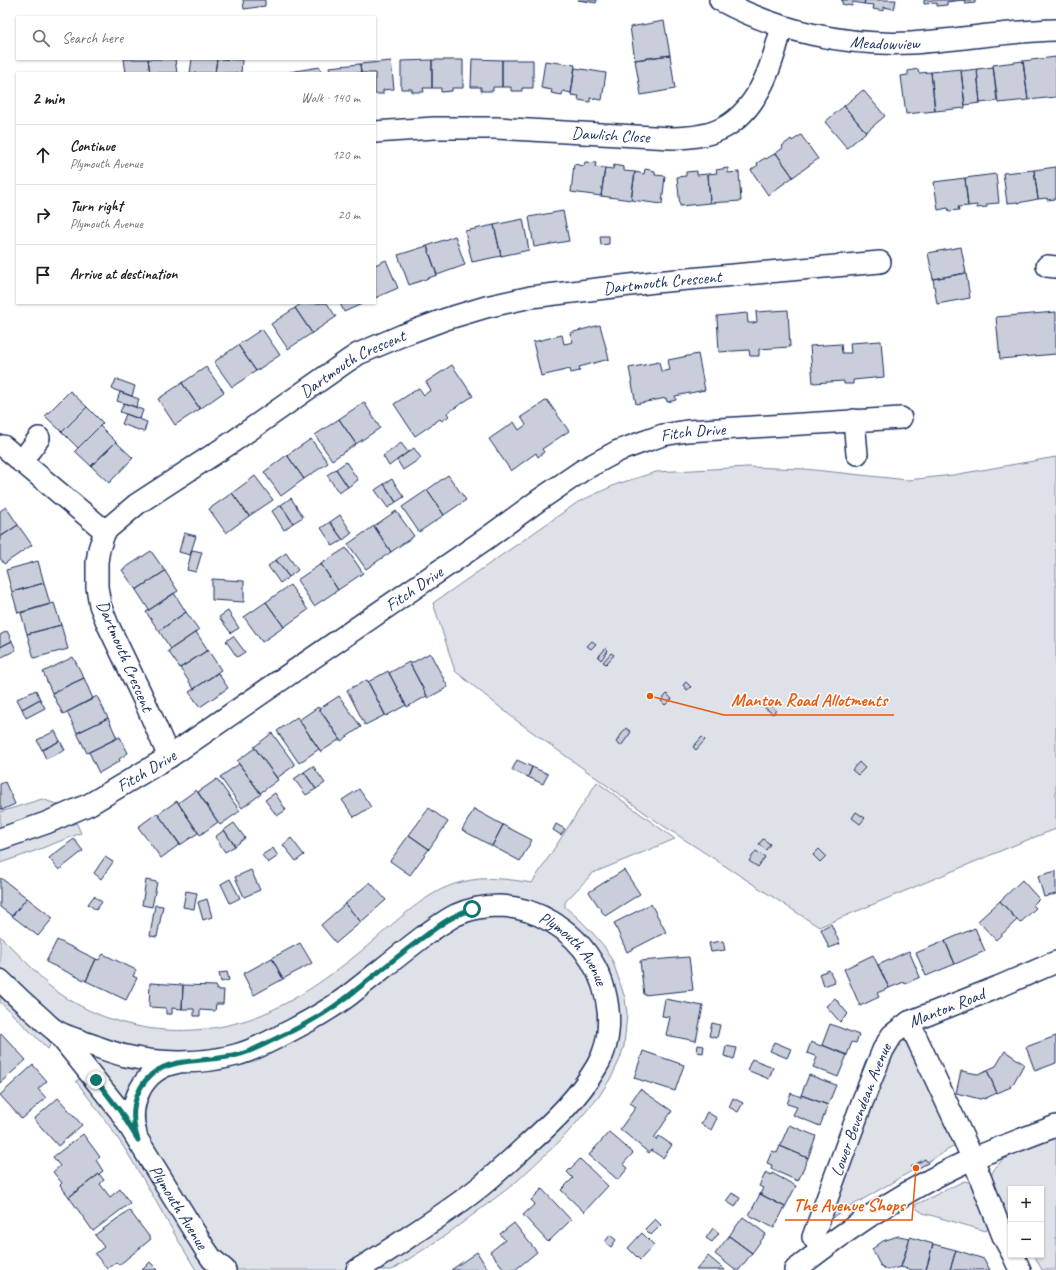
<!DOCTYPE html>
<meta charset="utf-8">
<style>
body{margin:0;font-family:Caveat,sans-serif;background:#f2f2f2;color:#202124}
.controls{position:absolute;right:12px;bottom:12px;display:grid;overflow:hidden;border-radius:0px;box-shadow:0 1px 3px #0004}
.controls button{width:36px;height:36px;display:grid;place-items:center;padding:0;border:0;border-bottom:1px solid #e0e0e0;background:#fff;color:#202124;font:20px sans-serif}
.stop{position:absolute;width:12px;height:12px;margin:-9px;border:3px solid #0f766e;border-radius:50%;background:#fff}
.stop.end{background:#0f766e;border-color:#fff;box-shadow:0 1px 4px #0008}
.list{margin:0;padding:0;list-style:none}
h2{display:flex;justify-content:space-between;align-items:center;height:52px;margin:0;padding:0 16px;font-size:17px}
h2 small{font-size:13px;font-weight:400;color:#757577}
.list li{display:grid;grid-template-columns:26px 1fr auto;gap:12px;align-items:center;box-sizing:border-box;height:60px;padding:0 16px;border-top:1px solid #e0e0e0}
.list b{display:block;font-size:15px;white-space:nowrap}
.list p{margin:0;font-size:13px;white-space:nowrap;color:#757577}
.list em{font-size:13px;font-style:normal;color:#757577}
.icon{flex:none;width:22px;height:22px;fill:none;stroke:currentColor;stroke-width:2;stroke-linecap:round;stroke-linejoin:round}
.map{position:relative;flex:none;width:1056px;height:1270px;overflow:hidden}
.search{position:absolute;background:#fff;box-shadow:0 1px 3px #0004;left:16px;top:16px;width:360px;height:44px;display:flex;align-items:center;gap:10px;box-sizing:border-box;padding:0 14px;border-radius:0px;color:#757577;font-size:15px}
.panel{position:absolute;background:#fff;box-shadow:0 1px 3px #0004;left:16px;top:72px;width:360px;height:232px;border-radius:0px}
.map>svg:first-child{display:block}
</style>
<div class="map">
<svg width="1056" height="1270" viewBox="0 0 1056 1270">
<rect width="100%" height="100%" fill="#fff"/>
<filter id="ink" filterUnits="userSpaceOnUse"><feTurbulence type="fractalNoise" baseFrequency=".025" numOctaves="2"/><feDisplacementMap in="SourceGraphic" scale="8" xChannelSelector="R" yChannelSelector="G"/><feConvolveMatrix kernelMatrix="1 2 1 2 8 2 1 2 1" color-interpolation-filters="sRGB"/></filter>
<g filter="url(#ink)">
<path fill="#dee1e7" stroke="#7c88a2" d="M1056,457V829L1022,842L819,927L662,825L517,721L455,671L433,603L578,502L617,484L656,472L748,467L805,469L908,480L953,475Z
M597,782L675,839L593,873L565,902V907L578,918L590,930L604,946L613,962L625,998L627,1014L624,1046L620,1059L612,1076L598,1098L562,1139L515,1183L498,1196L446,1235L392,1270H196C172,1232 152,1192 128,1154C112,1128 94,1105 76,1081L85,1076L56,1032L48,1049L0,1002V936C11,947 23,959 34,970C40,976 45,983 52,988C115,1035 196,1043 268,1012C299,998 329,977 355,956C386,932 424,890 462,882C485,876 509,879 532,883Z
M42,799L70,809L81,833L27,854L0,863V812Z
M900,1034L914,1055L958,1144L824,1222Z
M1056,1138V1270H1042L1034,1255H1041V1189H1011V1226C1006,1216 992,1191 991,1181C989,1156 1038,1145 1056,1138Z
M964,1181L973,1183L992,1224L986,1231L923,1213L917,1209L915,1205Z"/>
<path fill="#caceda" stroke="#1b2f5e" d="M243,0H265V6L244,9Z
M578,0H597L596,3Z
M841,0H865L864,4L853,2L852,6L842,4L843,0Z
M865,0H896L894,9L884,7V11L873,9L874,5L864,4Z
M924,0H954V1L947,2V5L937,6V3L924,4Z
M954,0H975V3L965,4L964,0L954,1Z
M664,21L670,55L635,60L630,27Z
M670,55L675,89L641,95L635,60Z
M1056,57V97L1028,100L1023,61Z
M124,59H148L150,73H126Z
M148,59H175L177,73H150Z
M192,59H217L215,73H190Z
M217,59L242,60L241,73H215Z
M472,59L502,60V87H493V91H481V87H471Z
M432,60V88H423L424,92H412V89H401V61Z
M432,60H463V88H452V91L441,92V88H432Z
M502,60H533V88H522V91H511V87H502Z
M391,61L394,89L383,90V94H375V73H361L360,64Z
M545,61L575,65L571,93L563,91L562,95L551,93L552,90L541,88Z
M1023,61L1028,100L998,103L993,65Z
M360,64L361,73H330L329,67Z
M320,67L321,73H290L289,72Z
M993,67L997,101L980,103L977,69Z
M575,68L606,73L602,100L590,98V102L578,100L579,96L571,95Z
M918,69L919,73L931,72L935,111L906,114L901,76L908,75V71Z
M961,69L965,108L935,111L931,72Z
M977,69L980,103L965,105L961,71Z
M863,90L885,116L866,132L844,106Z
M844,106L866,132L847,148L825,122Z
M801,135L818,159L793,177L776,153L783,148L782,146L791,139L792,141Z
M776,153L793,177L768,195L751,170L758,165L757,163L765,158L766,159Z
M585,162L596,163L595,167L605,168L601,196L571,192L574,164L584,166Z
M614,165L624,167V171L635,172L631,200L601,196L605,168L613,169Z
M1056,167V199L1047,200V198L1038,199L1034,170Z
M728,168V173L739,172L741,201L710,203L708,174L717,173L716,170Z
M645,169L655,171V175L665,176L662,204L631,200L635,172L644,174Z
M1034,170L1038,199L1018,203V202L1007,203L1003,173Z
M697,171V175L708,174L710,203L680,206L677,177L686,176V172Z
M996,174L999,203L987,204V207L977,208V205L968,206L965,178Z
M965,178L968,206L958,207L959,210L949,211L948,208L938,210L934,182Z
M563,211L569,241L534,247L529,217Z
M523,219L529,250L501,256L494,225Z
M494,225L501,256L472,262L465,231Z
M455,236L465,265L437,275L427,246Z
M600,236H609V244L601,245Z
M427,246L437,275L409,285L398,255Z
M961,247L966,273L933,279L928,253Z
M386,260L398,288L375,298V265Z
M966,273L970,298L937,304L933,279Z
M302,303H327L336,317L312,333L295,308Z
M340,303H364L344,312Z
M295,308L312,333L288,349L271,324Z
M788,310L790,347L759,349V356H750L749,350L719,352L717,316L747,313L748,323H753L757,322L756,312Z
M1056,312V354L1000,359L996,317Z
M600,325L609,359L579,367L580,371L571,373L570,369L541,376L533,342L562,335L564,344L569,343L573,342L570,333Z
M262,329L280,355L256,371L238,345Z
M881,341L884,377L853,380V384H844V381L813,383L810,346L841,344L842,353H851L850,343Z
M238,345L256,371L232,387L214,362Z
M698,354L705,390L675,396L676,400L667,402L666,398L636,404L629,368L659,362L661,371H665L670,370L668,360Z
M452,365L473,396L447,413L449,416L442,421L440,419L415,436L394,404L419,388L424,395L428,392L431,390L426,382Z
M206,367L224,392L200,409L182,383Z
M116,379L135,386L132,396L112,389Z
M182,383L200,409L175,425L158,399Z
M70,391L87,407L62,432L45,416Z
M120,392L139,399L136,407L117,401Z
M547,400L569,431L542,449L544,452L538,457L536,453L511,471L489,439L514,422L519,430L523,427L526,425L521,417Z
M364,402L380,428L356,444L339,419Z
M124,403L143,410L140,419L120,412Z
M87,407L103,423L78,448L62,432Z
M126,414L147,422L144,432L122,424Z
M339,419L356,444L332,460L315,435Z
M100,426L116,442L91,466L75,451Z
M311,439L328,463L304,479L287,455Z
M116,442L133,458L109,483L91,466Z
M401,443L408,452L389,466L383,456Z
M414,448L421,458L403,470L397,460Z
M287,455L304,479L281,496L264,472Z
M346,462L358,480L348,487L336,469Z
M336,469L348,487L339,493L327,475Z
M448,475L466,500L444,515L427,490Z
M255,476L273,500L249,516L232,493Z
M392,479L404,497L396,502L384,484Z
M384,484L396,502L388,508L375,490Z
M427,490L444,515L419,532L402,507Z
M232,493L249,516L226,533L209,509Z
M291,498L303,517L293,523L281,505Z
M281,505L293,523L284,530L272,511Z
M6,507L18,525L0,537V511Z
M396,511L414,536L391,552L374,526Z
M340,515L352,533L343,540L330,522Z
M330,522L343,540L333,546L321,528Z
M18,525L32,545L4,564L0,558V537Z
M374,526L391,552L366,569L348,544Z
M184,533L196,536L190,555L179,552Z
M346,548L363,573L338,590L321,564Z
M192,550L202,552L196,572L187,570Z
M151,551L165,571L136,590L122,570Z
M286,553L298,570L289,577L276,560Z
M276,560L289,577L280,583L268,566Z
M38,561L44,583L12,592L6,570Z
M321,564L338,590L314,606L297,580Z
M165,571L178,591L149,610L136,590Z
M212,579L244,581V602L212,600Z
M44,583L50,604L18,613L12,592Z
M290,585L308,610L284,627L266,602Z
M174,593L186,612L159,631L146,612Z
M266,602L284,627L262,642L244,617Z
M54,603L61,625L27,634L21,613Z
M228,611L239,628L231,633L219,617Z
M186,612L199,630L171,649L159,631Z
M61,625L68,649L34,658L27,634Z
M7,631L12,641L0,647V635Z
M196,632L208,650L180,668L168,651Z
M233,636L245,652L237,657L226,641Z
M12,641L16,650L0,658V647Z
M592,641L596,644L591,649L587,646Z
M606,648L608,650L601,660L598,657Z
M208,650L221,670L194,689L180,668Z
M430,653L448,687L428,698L410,664Z
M611,653L614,655L606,664L603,662Z
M73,657L84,678L52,693L43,672Z
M409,662L427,696L407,707L389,673Z
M388,671L406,705L386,716L368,682Z
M218,673L228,688L200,707L189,692Z
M84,678L93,699L63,714L52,693Z
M367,680L385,715L365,725L347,690Z
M686,682L691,687L687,690L683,685Z
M36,690L40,699L22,709L17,699Z
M667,694L672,699L665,705L661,701Z
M97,696L108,718L77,733L67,712Z
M339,696L361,727L341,741L319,709Z
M40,699L45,708L26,718L22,709Z
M767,703L776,710L773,714L764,707Z
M318,707L340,739L321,752L299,720Z
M297,717L319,749L299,763L277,731Z
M108,718L117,738L87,753L77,733Z
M626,728L631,732L621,746L616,742Z
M55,731L60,741L42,750L37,740Z
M272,733L295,765L277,778L254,747Z
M120,737L128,753L119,759L120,761L99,773L89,752Z
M702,737L705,740L696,750L693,747Z
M60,741L65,750L46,759L42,750Z
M255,748L278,780L260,793L237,761Z
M517,760L532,767L528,777L512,770Z
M859,762L865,768L858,775L852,770Z
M239,764L261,794L242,808L220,777Z
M313,766L325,783L316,789L304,772Z
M532,767L548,774L543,784L528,777Z
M304,772L316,789L306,795L294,779Z
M217,779L240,811L220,825L198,792Z
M5,782L15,804L2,810L0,805V784Z
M359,789L371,807L354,817L342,800Z
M196,790L218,822L200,835L178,803Z
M275,793L286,810L277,816L265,800Z
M177,801L198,833L180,845L158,814Z
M429,808L448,822L429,849L409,835Z
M474,809L503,825L492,846L462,830Z
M856,812L865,818L860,824L852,818Z
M157,813L180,844L161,858L138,827Z
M234,823L245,838L235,846L224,830Z
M556,824L565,829L561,835L553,830Z
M503,825L532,840L520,861L492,846Z
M224,830L235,846L225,852L215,837Z
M409,835L429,849L410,875L390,861Z
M291,838L304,855L296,861L283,845Z
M74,839L83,851L59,870L49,858Z
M763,839L770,844L766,850L759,844Z
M273,848L278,856L268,863L262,855Z
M819,849L826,856L820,862L813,855Z
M756,851L765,857L758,867L749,861Z
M105,857L113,862L101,879L94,873Z
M251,870L260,890L244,897L235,877Z
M624,870L640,894L605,916L589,892Z
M1056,871V894L1044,897L1038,876Z
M1,878L27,898L12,916L0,907V880Z
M230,879L240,898L230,903L221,884Z
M146,880L157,882L152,907L142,905Z
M1022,880L1039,899L1033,905L1036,908L1020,923L1000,901Z
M370,882L386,900L361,922L345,904Z
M186,891L197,893L194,909L183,907Z
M94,896L102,902L96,910L88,904Z
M27,898L53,918L38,936L12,916Z
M207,899L212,917L203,920L198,902Z
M1000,901L1017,920L996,940L978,921Z
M345,904L361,922L336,943L321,925Z
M651,904L666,932L627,952L614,923Z
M155,905L163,906L157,937L150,936Z
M831,924L840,944L829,948L821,929Z
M975,928L985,951L955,964L945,941Z
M57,940L96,959L86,981L46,962Z
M723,941L725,950L711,952L709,943Z
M945,941L955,964L926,976L916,953Z
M300,943L312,963L283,979L272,958Z
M909,951L920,977L905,984L904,982L889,988L878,965Z
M103,954L136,970L133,976L137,978L126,1000L86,981L96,959L99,960Z
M873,955L889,988L877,993L879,997L860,1006L844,969Z
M689,957L693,990L644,995L640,961Z
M272,958L283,979L254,995L243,974Z
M829,970L835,982L824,986L819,974Z
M227,972L229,980L221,982L219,973Z
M150,983L183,985L182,1009L172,1008V1014H166V1008L149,1007Z
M183,985L216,986V990H224L223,1004H216L215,1011L200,1010V1016H194V1009H182Z
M835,998L848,1014L840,1022L826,1006Z
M665,999L703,1006L696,1041L666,1035L670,1017L662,1016Z
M712,1023L720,1025L717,1038L709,1036Z
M830,1024L859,1035L856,1043L852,1042L847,1055L822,1045Z
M1,1033L26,1060L0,1083V1035Z
M1056,1036V1063L1035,1071L1026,1047Z
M774,1042L791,1049L787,1058L770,1051Z
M811,1042L821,1046L822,1045L847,1055L838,1077L813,1067L817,1057L807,1053Z
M698,1045L704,1046L703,1053L697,1052Z
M726,1046L737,1048L734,1059L724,1056Z
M643,1051L684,1065L675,1091L634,1078Z
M1005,1051L1024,1064L1013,1084L1010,1085L1011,1087L997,1093L987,1070L996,1066Z
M752,1059L773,1067L769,1079L747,1070Z
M33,1065L47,1081L38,1089L46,1098L22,1119L0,1095Z
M987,1070L997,1093L984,1099L983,1098L980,1099L956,1093L961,1071L978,1074Z
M809,1075L836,1085L828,1105L801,1095Z
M640,1089L672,1111L654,1138L656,1140L659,1136L672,1145L663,1158L651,1150L649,1153L620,1129L636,1107L630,1103Z
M791,1093L801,1097V1095L828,1105L820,1126L793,1115L797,1107L787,1104Z
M58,1098L82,1125L58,1146L34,1119Z
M733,1098L743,1103L738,1112L729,1107Z
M707,1112L717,1118L711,1130L701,1124Z
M789,1125L816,1136L808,1158L780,1146Z
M609,1132L633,1153L623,1164L628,1168L618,1180L589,1155Z
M83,1134L100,1157L96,1160L103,1171L69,1197L60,1185L62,1183L53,1172L60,1166L53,1157Z
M780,1146L808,1158L798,1181L771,1169L772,1165L767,1163L772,1151L777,1153Z
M580,1159L608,1186L584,1212L561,1190L573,1178L567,1172Z
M925,1159L928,1163L913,1171L911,1167Z
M766,1172L771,1175L772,1173L796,1186L785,1207L760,1194L763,1188L759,1186Z
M99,1174L104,1180L100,1184L110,1197L120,1189L130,1203L93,1231L69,1197Z
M542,1189L571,1220L548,1242L523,1215L535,1204L531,1200Z
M732,1193L740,1198L735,1207L726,1201Z
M760,1194L785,1207L774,1228L749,1215Z
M129,1210L151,1239L119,1265L116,1262L107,1269L95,1254L104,1247L95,1235Z
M743,1217L766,1234L752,1253L729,1236Z
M655,1219L661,1225L651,1235L645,1229Z
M514,1223L537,1252L515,1270H505L490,1252L505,1240L500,1234Z
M713,1228L719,1233L712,1242L706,1238Z
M642,1233L654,1245L640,1260L628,1248Z
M610,1235L616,1240L611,1247L605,1242Z
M729,1236L752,1253L739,1270H735L715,1254Z
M898,1236L910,1238L901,1267L887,1270L880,1265L872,1249L883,1241Z
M910,1237L933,1244L926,1270H911L901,1267Z
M933,1244L956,1250L950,1270H926Z
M956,1250L984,1259L990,1270H950Z
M477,1252L488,1270H451Z
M708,1256L725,1270H696Z
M150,1262L158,1270H142Z"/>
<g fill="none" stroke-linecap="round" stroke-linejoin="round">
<defs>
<g id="minor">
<path id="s1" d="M720,0C777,31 845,46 911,43C959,40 1007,31 1056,30"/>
<path id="s2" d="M375,132L434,128H496L671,138C689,138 709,136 725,127C760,107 773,62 782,26"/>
<path d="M1047,266L1056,267"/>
<path d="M854,420L857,454"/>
<path d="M3,446L105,531"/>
<path d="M21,462L39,438"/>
<path id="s3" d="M169,757L145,702L108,625L100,605L97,587V562L99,549L105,531L137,504L231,443L346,362L358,354L403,335L446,319L486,307L531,297L655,282L880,262"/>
<path id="s4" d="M0,839L46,823L90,804L169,757L487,538L539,500L583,470L618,451L640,443L663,435L687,431L901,418"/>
<path id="s5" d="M0,980C13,993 27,1006 41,1018C46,1023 52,1029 58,1032C67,1037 79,1040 89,1044C101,1048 113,1053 126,1056C160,1064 203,1064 236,1055C255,1050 275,1039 292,1030C315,1018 338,1005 358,988C381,970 404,951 428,933C437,927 446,920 456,915C469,909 485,906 499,906C536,907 572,929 591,960C610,990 616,1034 597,1066C579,1097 553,1122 527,1145C512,1159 497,1173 481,1186C460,1203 436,1219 413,1234C394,1247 376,1259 357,1270"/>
<path id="s6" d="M56,1031L120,1111L205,1249L212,1259L225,1270"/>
<path d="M136,1134C127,1103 143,1069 176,1063"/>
<path id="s7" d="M822,1249L813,1237L863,1100L883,1050L892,1035L909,1022"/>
<path id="s8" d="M1011,1251L1003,1236L973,1159L909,1022L998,987L1056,962"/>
<path d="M1013,1255L1020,1270"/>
<path d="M795,1270C850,1227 909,1187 974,1158C1001,1147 1029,1136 1056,1126"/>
</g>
</defs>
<use href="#minor" stroke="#1b2f5e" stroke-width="24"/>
<use href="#minor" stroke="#fff" stroke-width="21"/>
</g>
</g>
<g fill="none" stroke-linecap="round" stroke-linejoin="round" filter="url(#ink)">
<path stroke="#0f766e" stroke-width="5" d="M96,1080L120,1111L138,1140C130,1117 132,1091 152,1074C173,1057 211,1062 237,1055C251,1052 265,1044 279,1037C306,1025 333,1009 356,990C379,972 401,953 425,936C441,924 453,915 472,909"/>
</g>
<g text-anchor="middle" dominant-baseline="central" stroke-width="3" stroke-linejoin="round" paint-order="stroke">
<g font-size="17" fill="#1b2f5e" stroke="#fff">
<text stroke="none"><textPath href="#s1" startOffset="172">Meadowview</textPath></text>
<text stroke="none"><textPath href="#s2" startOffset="236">Dawlish Close</textPath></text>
<text stroke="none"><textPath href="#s3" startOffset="866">Dartmouth Crescent</textPath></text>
<text stroke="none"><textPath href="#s3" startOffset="542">Dartmouth Crescent</textPath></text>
<text stroke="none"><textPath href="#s4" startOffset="810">Fitch Drive</textPath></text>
<text stroke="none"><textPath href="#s4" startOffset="486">Fitch Drive</textPath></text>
<text transform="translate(125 656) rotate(67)">Dartmouth Crescent</text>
<text stroke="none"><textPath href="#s4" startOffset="162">Fitch Drive</textPath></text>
<text stroke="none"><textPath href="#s5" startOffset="658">Plymouth Avenue</textPath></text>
<text stroke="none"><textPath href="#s8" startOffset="291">Manton Road</textPath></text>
<text stroke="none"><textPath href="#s7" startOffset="151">Lower Bevendean Avenue</textPath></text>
<text stroke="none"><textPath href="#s6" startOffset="215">Plymouth Avenue</textPath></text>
</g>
</g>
<path fill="none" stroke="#e8590c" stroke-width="1.5" d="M650 696L724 715H894M916 1168L912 1220H785"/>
<g fill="#e8590c" stroke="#fff" stroke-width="1.5">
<circle cx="650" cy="696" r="4"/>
<circle cx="916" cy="1168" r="4"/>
</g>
<g font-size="18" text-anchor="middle" font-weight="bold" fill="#e8590c" stroke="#fff" stroke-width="3" stroke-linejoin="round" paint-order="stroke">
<text x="809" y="706">Manton Road Allotments</text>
<text x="849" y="1211">The Avenue Shops</text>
</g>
</svg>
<div class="controls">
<button>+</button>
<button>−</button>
</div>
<div class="stop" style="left:472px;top:909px"></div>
<div class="stop end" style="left:96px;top:1080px"></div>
<div class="search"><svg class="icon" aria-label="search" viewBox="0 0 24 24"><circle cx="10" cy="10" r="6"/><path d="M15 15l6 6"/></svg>Search here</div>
<section class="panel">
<h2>2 min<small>Walk · 140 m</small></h2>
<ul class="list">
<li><svg class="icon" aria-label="ahead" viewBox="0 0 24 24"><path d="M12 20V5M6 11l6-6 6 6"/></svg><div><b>Continue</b><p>Plymouth Avenue</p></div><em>120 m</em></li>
<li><svg class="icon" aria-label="right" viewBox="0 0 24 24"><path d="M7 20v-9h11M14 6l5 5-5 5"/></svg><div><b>Turn right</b><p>Plymouth Avenue</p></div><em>20 m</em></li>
<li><svg class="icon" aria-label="arrive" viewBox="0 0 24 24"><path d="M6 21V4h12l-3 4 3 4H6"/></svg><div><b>Arrive at destination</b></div></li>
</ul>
</section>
</div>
